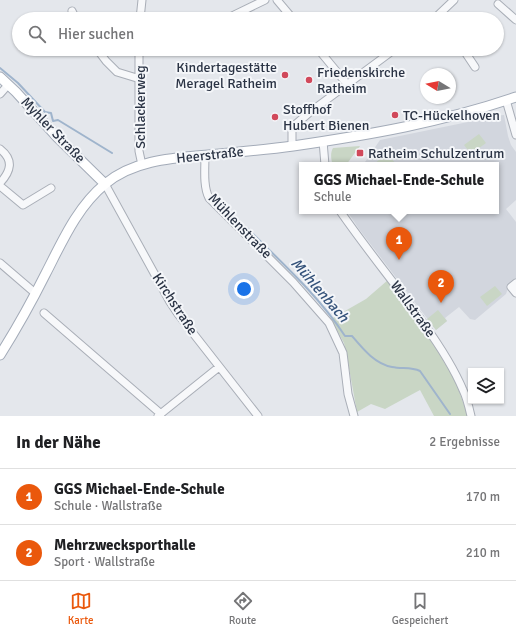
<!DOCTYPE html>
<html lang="de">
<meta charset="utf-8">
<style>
body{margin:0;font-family:Signika,sans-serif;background:#f2f2f2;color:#202124}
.controls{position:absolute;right:12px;bottom:12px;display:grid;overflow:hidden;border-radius:0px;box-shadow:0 1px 3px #0004}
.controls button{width:36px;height:36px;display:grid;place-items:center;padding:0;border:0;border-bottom:1px solid #e0e0e0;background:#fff;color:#202124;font:20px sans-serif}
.compass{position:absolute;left:420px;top:68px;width:36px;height:36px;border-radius:50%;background:#fff;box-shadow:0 1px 3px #0004;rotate:280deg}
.you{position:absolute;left:244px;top:289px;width:14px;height:14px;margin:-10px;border:3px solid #fff;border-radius:50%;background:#1a73e8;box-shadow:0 0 0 6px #1a73e833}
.badge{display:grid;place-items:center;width:26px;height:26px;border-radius:50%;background:#ea580c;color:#fff;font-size:13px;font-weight:700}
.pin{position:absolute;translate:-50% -33px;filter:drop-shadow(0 1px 2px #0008)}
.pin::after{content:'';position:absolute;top:21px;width:14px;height:12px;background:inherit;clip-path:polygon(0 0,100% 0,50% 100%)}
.popup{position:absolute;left:299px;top:162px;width:200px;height:52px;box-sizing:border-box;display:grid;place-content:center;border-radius:0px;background:#fff;filter:drop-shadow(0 1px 3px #0005);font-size:13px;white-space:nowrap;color:#757577}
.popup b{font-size:15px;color:#202124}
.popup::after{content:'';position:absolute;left:50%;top:100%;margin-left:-8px;border:8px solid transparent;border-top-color:#fff}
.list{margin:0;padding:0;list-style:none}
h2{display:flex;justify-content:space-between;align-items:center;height:52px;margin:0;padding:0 16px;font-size:17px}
h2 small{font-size:13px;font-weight:400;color:#757577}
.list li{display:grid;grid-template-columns:26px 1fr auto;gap:12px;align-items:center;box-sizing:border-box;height:56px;padding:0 16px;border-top:1px solid #e0e0e0}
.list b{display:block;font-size:15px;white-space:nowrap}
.list p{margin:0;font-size:13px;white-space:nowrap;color:#757577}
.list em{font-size:13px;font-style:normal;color:#757577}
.icon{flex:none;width:22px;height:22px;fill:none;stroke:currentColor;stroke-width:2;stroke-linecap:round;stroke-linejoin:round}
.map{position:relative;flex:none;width:516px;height:416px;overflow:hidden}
.search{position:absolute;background:#fff;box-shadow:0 1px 3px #0004;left:12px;right:12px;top:12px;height:44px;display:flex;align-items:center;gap:10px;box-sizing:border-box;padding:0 14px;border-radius:22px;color:#757577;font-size:15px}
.sheet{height:164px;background:#fff}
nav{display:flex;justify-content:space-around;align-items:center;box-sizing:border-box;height:56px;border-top:1px solid #e0e0e0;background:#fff;font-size:11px;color:#757577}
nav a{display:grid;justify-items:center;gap:2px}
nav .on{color:#ea580c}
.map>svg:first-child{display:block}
</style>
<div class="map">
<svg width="516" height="416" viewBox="0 0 516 416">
<rect width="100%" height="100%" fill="#e4e7ec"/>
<path fill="#d2d6de" d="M504,115L508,136L511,145L516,152V200L506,209L516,222V281L508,288L506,294L475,320L470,319L459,307L445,318L447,321L436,330L359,229L347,211H496V165H363L380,140L468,122L491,116Z"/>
<path fill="#c9d6c5" d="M479,134L486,143L471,154L464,145Z
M360,146L346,165H333C331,160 330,153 333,148Z
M387,153L395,163L392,165H373Z
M388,280L429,339L432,342L455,380L468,416H434L420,390L385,409L371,404L357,412L347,357L344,343L331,319L366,299Z
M495,286L502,294L487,306L480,297Z
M438,310L447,321L436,330L427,319Z"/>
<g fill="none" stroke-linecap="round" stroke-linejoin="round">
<path stroke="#9fb4cc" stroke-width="2" d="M0,68L18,83L45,112L51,113L53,121L58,120L112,153
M247,228C281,262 318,295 345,336H352C363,349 375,364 392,367C402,369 411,367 420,371L450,414"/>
<defs>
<path id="minor" d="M277,0L293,19
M498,4L516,20
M72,11L76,19
M140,19L142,0
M226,19L265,0
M434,19L454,0
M97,49L106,61L117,72L140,79
M139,49V151L142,165
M318,49L347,84
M463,49L475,67
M0,94L8,85
M506,100L516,135
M323,141L325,165
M292,146V130L296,124L310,112L395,49
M0,149C14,160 11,171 0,183
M205,155C205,169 203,186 209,198L293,282L329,323L343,353L348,394L354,416
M105,184L170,302L178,314L258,416
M0,186L23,205L51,188
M340,211C367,250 397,286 424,324C439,345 453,366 463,390C467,398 469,407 471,416
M0,263L35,293
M516,283L511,287L516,293
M44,313L161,414
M158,416L219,367"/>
<path id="major" d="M0,77L16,92L57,137L105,184
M0,355C17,328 32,301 46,273C62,242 77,207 105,184C133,160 173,158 208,155C237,152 265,150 293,146C368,135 444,122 516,97"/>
</defs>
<use href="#minor" stroke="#a9aeb7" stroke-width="9"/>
<use href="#major" stroke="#a3abb8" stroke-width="11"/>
<use href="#minor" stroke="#f7f8fa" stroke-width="7"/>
<use href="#major" stroke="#fff" stroke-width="9"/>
</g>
<g fill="#d1495b" stroke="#f4f6f9" stroke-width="1.5">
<circle cx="285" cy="75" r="4"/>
<circle cx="309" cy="80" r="4"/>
<circle cx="395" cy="115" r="4"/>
<circle cx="275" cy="117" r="4"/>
<rect x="356" y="149" width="8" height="8" rx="2"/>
</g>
<g text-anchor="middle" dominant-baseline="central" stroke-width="4" stroke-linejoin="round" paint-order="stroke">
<g font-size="14" fill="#2b3445" stroke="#f4f6f9" text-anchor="start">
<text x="277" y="67" text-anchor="end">Kindertagestätte<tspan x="277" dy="16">Meragel Ratheim</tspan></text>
<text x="317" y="72">Friedenskirche<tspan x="317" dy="16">Ratheim</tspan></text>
<text x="283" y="109">Stoffhof<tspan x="283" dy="16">Hubert Bienen</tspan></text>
<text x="403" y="115">TC-Hückelhoven</text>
<text x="368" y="153">Ratheim Schulzentrum</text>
</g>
<g font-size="14" fill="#2b3445" stroke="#f4f6f9">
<text transform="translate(140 107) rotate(-90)">Schlackerweg</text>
<text transform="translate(53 130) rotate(46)">Myhler Straße</text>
<text transform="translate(210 155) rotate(-6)">Heerstraße</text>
<text transform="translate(240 226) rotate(46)">Mühlenstraße</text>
<text transform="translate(175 304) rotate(57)">Kirchstraße</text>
<text transform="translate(413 309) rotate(54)">Wallstraße</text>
</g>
<g font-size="15" font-style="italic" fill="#34527a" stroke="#f4f6f9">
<text transform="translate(320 290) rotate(49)">Mühlenbach</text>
</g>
</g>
</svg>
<div class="controls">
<button><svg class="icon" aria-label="layers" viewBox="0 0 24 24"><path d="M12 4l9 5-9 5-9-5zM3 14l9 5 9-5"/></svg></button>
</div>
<svg class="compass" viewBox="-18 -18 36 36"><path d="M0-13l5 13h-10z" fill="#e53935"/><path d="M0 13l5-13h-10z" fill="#757577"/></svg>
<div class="you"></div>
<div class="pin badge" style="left:399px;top:260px">1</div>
<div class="popup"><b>GGS Michael-Ende-Schule</b>Schule</div>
<div class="pin badge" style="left:441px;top:303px">2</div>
<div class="search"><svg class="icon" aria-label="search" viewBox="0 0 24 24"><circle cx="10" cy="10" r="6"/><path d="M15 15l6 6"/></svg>Hier suchen</div>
</div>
<section class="sheet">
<h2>In der Nähe<small>2 Ergebnisse</small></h2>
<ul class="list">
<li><span class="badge">1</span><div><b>GGS Michael-Ende-Schule</b><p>Schule · Wallstraße</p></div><em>170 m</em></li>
<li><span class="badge">2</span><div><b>Mehrzwecksporthalle</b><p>Sport · Wallstraße</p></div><em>210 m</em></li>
</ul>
</section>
<nav>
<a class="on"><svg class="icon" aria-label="map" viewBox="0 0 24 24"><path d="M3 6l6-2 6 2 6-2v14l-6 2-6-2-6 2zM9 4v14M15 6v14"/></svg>Karte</a>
<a><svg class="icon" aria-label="directions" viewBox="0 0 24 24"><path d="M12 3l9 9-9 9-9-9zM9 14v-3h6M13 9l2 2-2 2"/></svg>Route</a>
<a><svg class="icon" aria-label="saved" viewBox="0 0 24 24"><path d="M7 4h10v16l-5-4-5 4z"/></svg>Gespeichert</a>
</nav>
